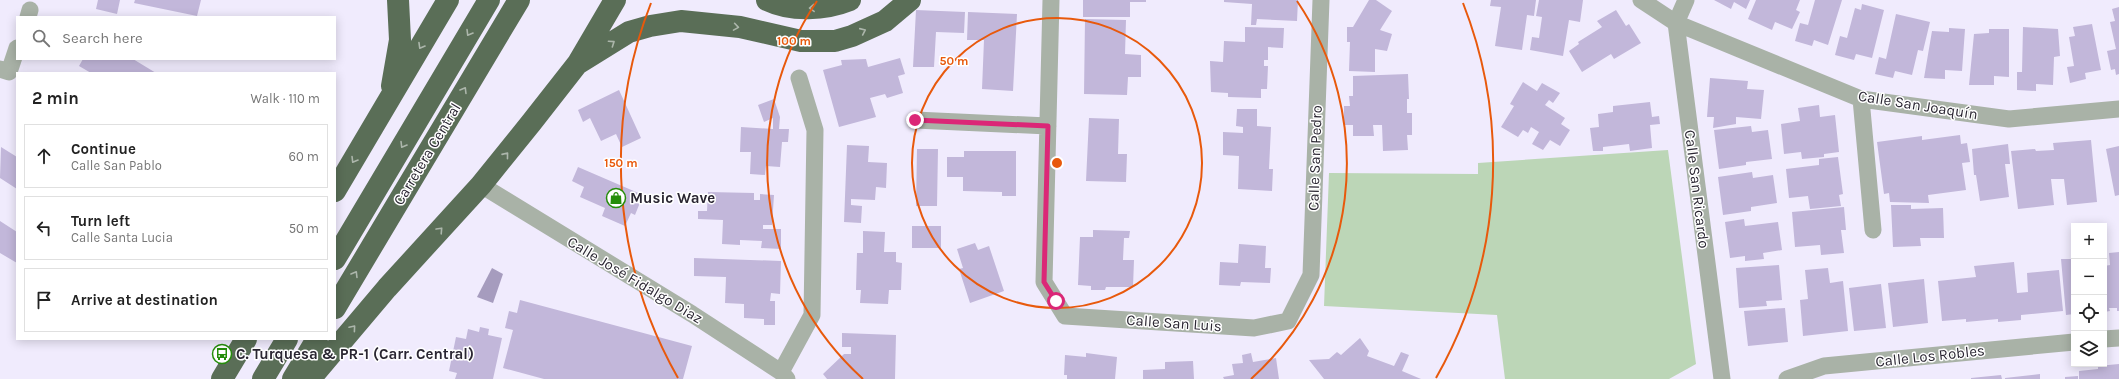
<!DOCTYPE html>
<meta charset="utf-8">
<style>
body{margin:0;font-family:Karla,sans-serif;background:#f2f2f2;color:#222}
.controls{position:absolute;right:12px;bottom:12px;display:grid;overflow:hidden;border-radius:0px;box-shadow:0 2px 10px #0003}
.controls button{width:36px;height:36px;display:grid;place-items:center;padding:0;border:0;border-bottom:1px solid #e0e0e0;background:#fff;color:#222;font:20px sans-serif}
.stop{position:absolute;width:12px;height:12px;margin:-9px;border:3px solid #db2777;border-radius:50%;background:#fff}
.stop.end{background:#db2777;border-color:#fff;box-shadow:0 1px 4px #0008}
.list{margin:0;padding:0;list-style:none}
h2{display:flex;justify-content:space-between;align-items:center;height:52px;margin:0;padding:0 16px;font-size:17px}
h2 small{font-size:13px;font-weight:400;color:#767676}
.list li{display:grid;grid-template-columns:26px 1fr auto;gap:12px;align-items:center;box-sizing:border-box;height:64px;margin:0 8px 8px;padding:0 8px;border:1px solid #e0e0e0;border-radius:0px}
.list b{display:block;font-size:15px;white-space:nowrap}
.list p{margin:0;font-size:13px;white-space:nowrap;color:#767676}
.list em{font-size:13px;font-style:normal;color:#767676}
.icon{flex:none;width:22px;height:22px;fill:none;stroke:currentColor;stroke-width:2;stroke-linecap:round;stroke-linejoin:round}
.map{position:relative;flex:none;width:2119px;height:379px;overflow:hidden}
.search{position:absolute;background:#fff;box-shadow:0 2px 10px #0003;left:16px;top:16px;width:320px;height:44px;display:flex;align-items:center;gap:10px;box-sizing:border-box;padding:0 14px;border-radius:0px;color:#767676;font-size:15px}
.panel{position:absolute;background:#fff;box-shadow:0 2px 10px #0003;left:16px;top:72px;width:320px;height:268px;border-radius:0px}
.map>svg:first-child{display:block}
</style>
<div class="map">
<svg width="2119" height="379" viewBox="0 0 2119 379">
<rect width="100%" height="100%" fill="#f0ebfd"/>
<path fill="#bcd6b7" d="M1668,150L1696,364L1669,379H1505L1497,315L1324,306L1329,173L1478,174V163Z"/>
<path fill="#a69cbe" d="M492,268L503,274L493,303L477,297Z"/>
<path fill="#c2b7da" d="M98,0H120L117,14L96,9Z
M135,0H201L197,16L134,3Z
M1083,0H1146V2H1130V17H1083Z
M1224,0H1298L1297,21L1257,19L1256,25H1251L1252,4L1224,2Z
M1369,0H1376L1392,11L1380,30L1392,34L1387,51L1375,49V72L1349,71L1350,42H1347V27H1353Z
M1491,0H1536L1534,16L1527,15L1522,50L1495,46L1501,7L1490,6Z
M1539,0H1583L1580,22L1569,20L1563,56L1530,50L1532,37L1539,38L1542,17L1536,16Z
M1714,0H1750L1746,9L1734,2L1731,9Z
M1756,0H1800L1796,10L1800,12L1792,29L1775,22L1772,30L1748,19Z
M1815,0H1842L1828,45L1814,40L1812,46L1795,41L1800,23L1808,25Z
M1862,4L1884,10L1872,58L1856,54L1854,60L1835,55L1840,36L1847,38L1855,8L1861,10Z
M2119,7V74L2116,75L2115,69L2111,70L2107,51L2116,49L2110,22L2115,21L2112,9Z
M916,10L965,12L964,33L936,32L934,67H913Z
M1616,10L1626,26L1629,24L1641,43L1614,59L1611,54L1582,72L1569,51L1579,44L1578,42L1602,27L1597,21Z
M968,12L1017,14L1013,91L982,89L984,40H967Z
M1896,14L1930,22L1923,51L1918,50L1912,75L1895,71L1893,78L1875,74L1879,57L1886,59Z
M1085,19L1126,20L1125,54L1141,55V77H1128L1127,95L1084,94Z
M2092,24L2101,70L2085,73L2086,79L2070,83L2067,67L2074,66L2069,37L2075,36L2073,27Z
M1245,27L1284,28L1283,48L1268,47V60H1264V66H1268L1267,89H1261V98L1228,97V93L1211,92L1210,61L1223,62L1224,41L1245,42Z
M2023,27L2058,29L2060,56L2054,57L2053,85L2036,84V91L2017,90V72H2022Z
M1949,28L1965,29L1962,71L1945,70V79L1924,78L1932,31L1949,32Z
M1989,29H2009V77L1994,76V85H1969L1974,34L1989,33Z
M900,58L905,74L898,76L903,93L887,98L885,94L870,98L876,117L839,127L823,70L842,65L841,60L866,59L868,67Z
M83,59H133L156,73H91L79,66Z
M1408,74L1409,99H1407V113H1412V135H1407L1408,150L1383,151L1382,125H1373L1374,136H1353V125H1344V106H1350L1349,96H1353V76Z
M1710,78L1748,81L1747,89L1764,90L1761,119L1736,117V124L1713,128L1714,117H1707Z
M1523,82L1537,91L1542,83L1560,93L1553,103L1549,100L1545,105L1565,118L1561,124L1570,130L1560,146L1550,140L1543,150L1532,144L1539,132L1531,127L1528,133L1523,130L1518,137L1501,127L1514,106L1510,104Z
M619,90L641,138L622,147L616,134L601,141L590,118L583,122L578,110Z
M774,99L780,117L779,129H789L788,142H782L780,167L766,166L765,175L750,174L751,152H740L741,127L773,129V118L764,122L758,105Z
M1650,102L1652,117L1659,116L1660,124L1650,125L1652,148L1630,151L1629,144L1603,147V151H1593L1590,128L1599,127L1598,114L1613,112V106Z
M1819,105L1820,117L1835,115L1839,152L1824,154V157L1802,159L1801,152L1784,154L1781,124L1800,121L1798,108Z
M1237,109H1257V126L1271,127L1269,169H1273L1272,191L1238,189L1239,156L1223,155V132L1243,133V127L1236,126Z
M1089,118L1119,119L1118,154H1127L1126,182L1086,181Z
M1751,126L1752,132L1768,130L1772,159L1746,162V165L1719,169L1714,130Z
M1960,135L1961,144L1967,143L1970,162L1962,163L1966,190L1928,195L1929,203L1890,202L1889,193L1884,194L1877,142L1922,136V140Z
M2091,140L2097,202L2067,205L2064,179H2051L2054,205L2018,209L2011,151L2035,149L2036,151L2054,150L2053,143Z
M2008,144L2010,164H2005L2009,197L1980,201L1976,175H1974L1972,149Z
M847,145L869,146L868,162L887,163L886,188L876,187L875,200L851,199V205L862,206L861,223L844,222Z
M2119,146V195L2115,196L2106,149Z
M1,147L17,157V189L0,178Z
M917,149H938L937,206H916Z
M964,151H1016V196H1002V192L963,191V177H947V157H964Z
M1838,157L1843,194L1839,195L1841,206L1810,209L1808,196L1789,198L1786,169L1819,165V159Z
M578,167L643,195L635,215L631,213L625,226L602,216L605,208L580,197L584,187L572,181Z
M1752,172L1753,178L1773,175L1777,203L1751,207V211L1723,215L1718,177Z
M708,192L754,193V200H760V194L774,195L772,225H763V229H781V249L761,248L762,241L740,240V245L722,244L723,220L698,219V211H707Z
M1891,205H1911V209L1943,208L1944,238H1920L1921,246L1893,247Z
M1844,207L1846,230H1841L1844,253L1821,255L1820,245L1795,247L1792,212Z
M1744,219L1745,226L1778,222L1782,250L1763,253L1764,259L1745,261V256L1730,258L1725,222Z
M0,221L17,232V263L0,253Z
M912,226H941V248H912Z
M1093,230L1130,231L1129,238H1124L1123,260H1134L1133,287H1106L1105,290H1091V286L1078,285L1080,237H1093Z
M863,231L885,232L884,252H896V262L902,263L901,290H889L888,304L860,303L861,290H856L857,253H863Z
M975,243L978,250L989,246L1004,291L970,303L959,269L963,268L957,249Z
M1239,244L1266,246L1265,268H1271L1270,283L1241,282L1240,286L1219,285L1220,262L1238,263Z
M2119,252V311H2117V308H2109L2110,311L2104,312V266L2110,265L2109,253Z
M694,258L781,261L780,294L771,293L770,301H775V325H764V319L744,318V304L725,303L726,277L694,276Z
M2061,259H2072L2074,314L2066,315Z
M2014,262L2017,293L2028,292L2027,273L2059,270L2063,311L2021,315V320L1998,322V319L1966,322V319L1942,321L1938,281L1976,277L1974,266Z
M1779,265L1782,300L1766,301L1767,306L1739,308L1736,268Z
M1828,268L1830,283L1843,281L1848,331L1803,336L1800,300L1808,299L1805,270Z
M1924,279L1928,323L1893,327L1888,283Z
M1881,284L1886,328L1854,331L1849,288Z
M520,300L692,346L683,379H544L503,368L513,330L505,328L509,311L517,313Z
M1785,308L1788,342L1748,346L1744,311Z
M480,327L489,329L488,335L502,338L493,379H455L457,373L449,371L456,337L466,339L468,329L479,332Z
M842,333L896,335L895,379H827L823,374L844,354H851V347H842Z
M1360,338L1369,351L1367,356L1394,366L1401,352L1409,355L1402,371L1421,379H1324L1309,360L1329,359L1337,352L1341,355Z
M1086,353L1117,357L1115,379H1067V375H1064L1065,355L1086,357Z
M1251,353L1253,362L1276,358L1279,379H1224L1223,377L1234,375L1232,364L1243,363L1242,355Z
M1193,361L1194,379H1143V370L1165,369V362Z
M2119,364V379H2079V371L2098,369V366Z
M2040,374V379H2005V378Z
M2001,375L2002,379H1971V378Z
M2078,376V379H2065V377Z"/>
<g fill="none" stroke-linecap="round" stroke-linejoin="round">
<path stroke="#a9b2a7" stroke-width="17" d="M1051,0L1044,282L1065,316L1254,328L1288,321L1311,275L1321,0
M1641,0L1676,23L1861,99L2009,119L2119,109
M1686,0L1676,23L1722,379
M28,17L30,10
M0,69L9,72L17,48
M1861,99L1873,230
M915,120L1048,126
M481,185L692,314L781,372L787,379
M2104,339L2119,338
M781,372L812,315L815,130L799,78
M1787,379L1824,366L2074,342"/>
<path stroke="#5a6e57" stroke-width="22" d="M767,0C792,12 825,10 850,0
M579,63L629,32L650,26L681,21L740,27L801,41H835L852,36L885,21L910,0
M392,86L400,40L398,0
M335,191L448,0
M335,259L489,0
M335,308L519,0
M222,379L246,339
M263,379L287,339
M293,379L317,339
M310,379L387,288L481,185L531,123L578,63L615,0"/>
</g>
<defs><path id="oneway-chevron" d="M-2-3.5L2.5 0L-2 3.5" fill="none" stroke-width="1.6" stroke-linecap="round" stroke-linejoin="round"/></defs>
<g stroke="#acb6ab">
<use href="#oneway-chevron" transform="translate(812 8) rotate(178)"/>
<use href="#oneway-chevron" transform="translate(736 27) rotate(9)"/>
<use href="#oneway-chevron" transform="translate(863 31) rotate(-24)"/>
<use href="#oneway-chevron" transform="translate(469 33) rotate(121)"/>
<use href="#oneway-chevron" transform="translate(612 43) rotate(-34)"/>
<use href="#oneway-chevron" transform="translate(421 46) rotate(120)"/>
<use href="#oneway-chevron" transform="translate(464 90) rotate(-59)"/>
<use href="#oneway-chevron" transform="translate(403 145) rotate(121)"/>
<use href="#oneway-chevron" transform="translate(506 155) rotate(-51)"/>
<use href="#oneway-chevron" transform="translate(354 160) rotate(121)"/>
<use href="#oneway-chevron" transform="translate(440 230) rotate(-47)"/>
<use href="#oneway-chevron" transform="translate(355 274) rotate(-59)"/>
<use href="#oneway-chevron" transform="translate(353 328) rotate(-50)"/>
</g>
<g fill="none" stroke-linecap="round" stroke-linejoin="round">
<path stroke="#db2777" stroke-width="5" d="M915,120L1048,126L1044,282L1056,301"/>
</g>
<g fill="none" stroke="#e8590c" stroke-width="2">
<circle cx="1057" cy="163" r="145"/>
<path d="M863 379A290 290 0 0 1 817 1M1297 1A290 290 0 0 1 1251 379"/>
<path d="M678 378A436 436 0 0 1 651 3M1463 3A436 436 0 0 1 1436 378"/>
</g>
<defs>
<symbol id="shop-ring" viewBox="-11 -11 22 22"><circle r="9.5" fill="#fff" stroke="#258d0a" stroke-width="1.5"/><path d="M-5-2.5h2.3a2.7 3.5 0 0 1 5.4 0H5L5.5 6h-11ZM-1.5-2.5h3a1.5 2.3 0 0 0-3 0Z" fill="#258d0a"/></symbol>
<symbol id="bus-ring" viewBox="-11 -11 22 22"><circle r="9.5" fill="#fff" stroke="#258d0a" stroke-width="1.5"/><path d="M-5-6H5V4H4V6H2V4H-2V6H-4V4H-5ZM-3.5-4V0h7V-4ZM-3.5 1.2v1.5H-2V1.2ZM2 1.2v1.5H3.5V1.2Z" fill="#258d0a"/></symbol>
</defs>
<g fill-rule="evenodd">
<use href="#shop-ring" x="605" y="187" width="22" height="22"/>
<use href="#bus-ring" x="211" y="343" width="22" height="22"/>
</g>
<g text-anchor="middle" dominant-baseline="central" stroke-width="3" stroke-linejoin="round" paint-order="stroke">
<g font-size="15" fill="#2a2632" stroke="#fff">
<text transform="translate(1918 105) rotate(9)">Calle San Joaquín</text>
<text transform="translate(427 154) rotate(-59)">Carretera Central</text>
<text transform="translate(1315 158) rotate(-88)">Calle San Pedro</text>
<text transform="translate(1697 189) rotate(83)">Calle San Ricardo</text>
<text transform="translate(635 280) rotate(31)">Calle José Fidalgo Diaz</text>
<text transform="translate(1174 323) rotate(4)">Calle San Luis</text>
<text transform="translate(1930 356) rotate(-6)">Calle Los Robles</text>
</g>
<g font-size="15" font-weight="bold" fill="#2a2632" stroke="#fff" text-anchor="start">
<text x="630" y="198">Music Wave</text>
<text x="236" y="354">C. Turquesa &amp; PR-1 (Carr. Central)</text>
</g>
</g>
<circle cx="1057" cy="163" r="6" fill="#e8590c" stroke="#fff" stroke-width="2"/>
<g font-size="12" text-anchor="middle" font-weight="bold" fill="#e8590c" stroke="#fff" stroke-width="3" stroke-linejoin="round" paint-order="stroke">
<text x="794" y="45">100 m</text>
<text x="954" y="65">50 m</text>
<text x="621" y="167">150 m</text>
</g>
</svg>
<div class="controls">
<button>+</button>
<button>−</button>
<button><svg class="icon" aria-label="locate" viewBox="0 0 24 24"><circle cx="12" cy="12" r="6"/><path d="M12 2v4M12 18v4M2 12h4M18 12h4"/></svg></button>
<button><svg class="icon" aria-label="layers" viewBox="0 0 24 24"><path d="M12 4l9 5-9 5-9-5zM3 14l9 5 9-5"/></svg></button>
</div>
<div class="stop" style="left:1056px;top:301px"></div>
<div class="stop end" style="left:915px;top:120px"></div>
<div class="search"><svg class="icon" aria-label="search" viewBox="0 0 24 24"><circle cx="10" cy="10" r="6"/><path d="M15 15l6 6"/></svg>Search here</div>
<section class="panel">
<h2>2 min<small>Walk · 110 m</small></h2>
<ul class="list">
<li><svg class="icon" aria-label="ahead" viewBox="0 0 24 24"><path d="M12 20V5M6 11l6-6 6 6"/></svg><div><b>Continue</b><p>Calle San Pablo</p></div><em>60 m</em></li>
<li><svg class="icon" aria-label="left" viewBox="0 0 24 24"><path d="M17 20v-9H6M10 6l-5 5 5 5"/></svg><div><b>Turn left</b><p>Calle Santa Lucia</p></div><em>50 m</em></li>
<li><svg class="icon" aria-label="arrive" viewBox="0 0 24 24"><path d="M6 21V4h12l-3 4 3 4H6"/></svg><div><b>Arrive at destination</b></div></li>
</ul>
</section>
</div>
